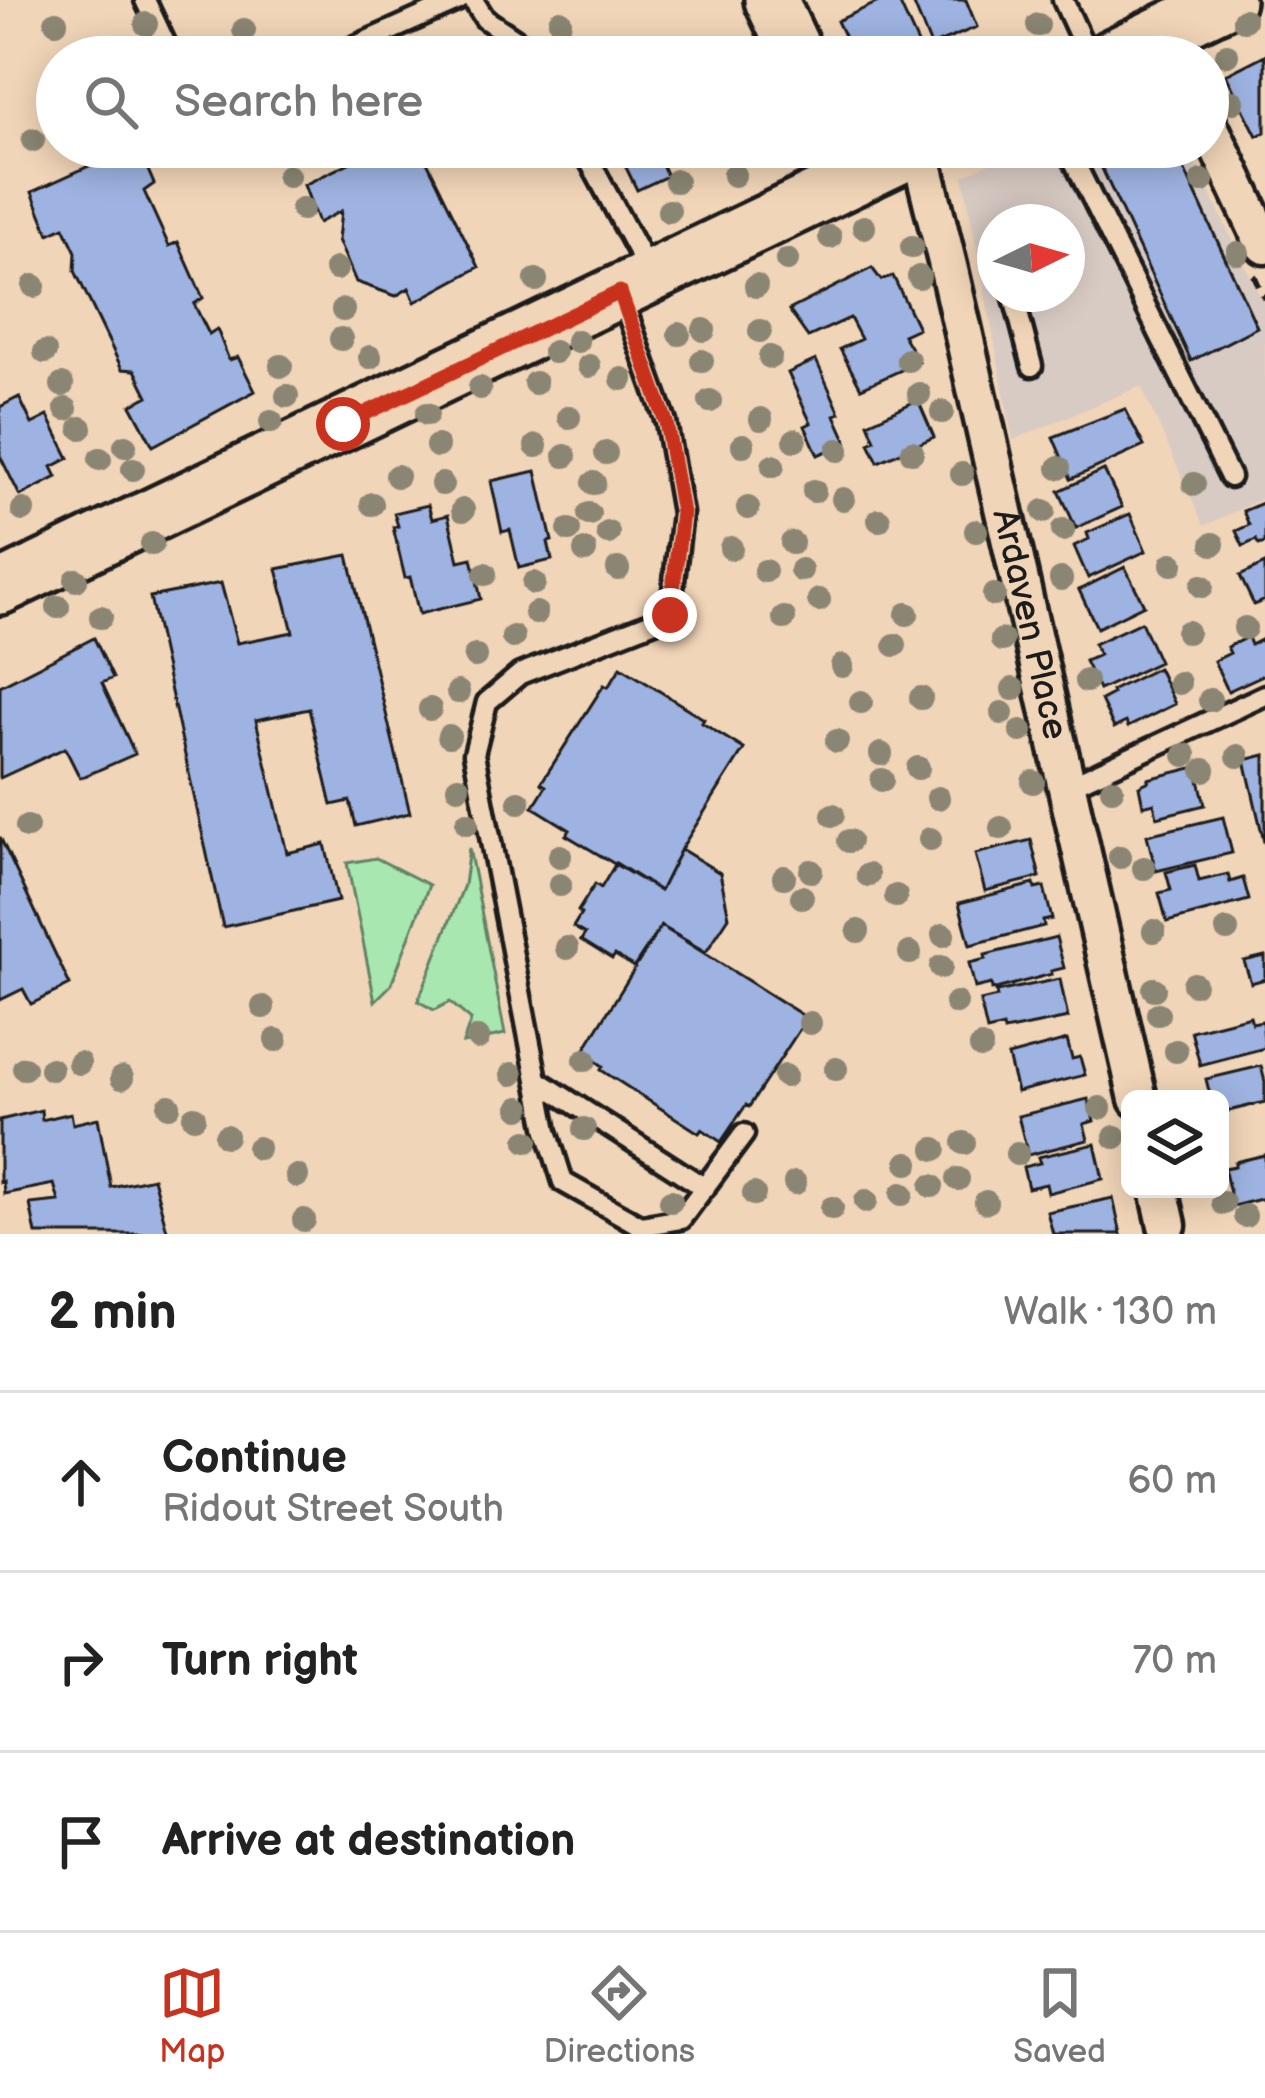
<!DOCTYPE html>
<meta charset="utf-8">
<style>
body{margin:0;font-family:"Balsamiq Sans",sans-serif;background:#f6f6f6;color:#222}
.controls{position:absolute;right:36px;bottom:36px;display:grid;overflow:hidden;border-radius:18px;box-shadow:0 6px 30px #0003}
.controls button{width:108px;height:108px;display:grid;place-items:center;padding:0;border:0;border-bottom:3px solid #e0e0e0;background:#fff;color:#222;font:60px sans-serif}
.compass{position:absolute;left:977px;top:204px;width:108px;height:108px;border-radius:50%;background:#fff;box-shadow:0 6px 30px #0003;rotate:85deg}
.stop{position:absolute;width:36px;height:36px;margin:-27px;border:9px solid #c8321e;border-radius:50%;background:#fff}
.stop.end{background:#c8321e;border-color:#fff;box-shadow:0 3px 12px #0008}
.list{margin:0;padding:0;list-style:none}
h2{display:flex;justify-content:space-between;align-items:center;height:156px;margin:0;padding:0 48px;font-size:51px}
h2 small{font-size:39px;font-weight:400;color:#767676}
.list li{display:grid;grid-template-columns:78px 1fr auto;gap:36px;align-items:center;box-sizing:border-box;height:180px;padding:0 48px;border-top:3px solid #e0e0e0}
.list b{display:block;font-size:45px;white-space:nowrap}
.list p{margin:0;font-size:39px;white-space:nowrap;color:#767676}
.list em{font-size:39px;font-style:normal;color:#767676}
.icon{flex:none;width:66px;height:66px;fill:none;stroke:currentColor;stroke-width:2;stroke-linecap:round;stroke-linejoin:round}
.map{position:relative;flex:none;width:1265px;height:1234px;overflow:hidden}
.search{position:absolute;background:#fff;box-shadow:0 6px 30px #0003;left:36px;right:36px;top:36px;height:132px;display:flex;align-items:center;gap:30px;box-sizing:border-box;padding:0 42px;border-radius:66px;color:#767676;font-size:45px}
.sheet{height:696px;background:#fff}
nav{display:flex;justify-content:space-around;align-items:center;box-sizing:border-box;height:168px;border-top:3px solid #e0e0e0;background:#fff;font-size:33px;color:#767676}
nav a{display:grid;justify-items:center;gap:6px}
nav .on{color:#c8321e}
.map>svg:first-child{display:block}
</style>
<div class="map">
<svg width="1265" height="1234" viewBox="0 0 1265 1234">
<rect width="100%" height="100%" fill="#f1d5b8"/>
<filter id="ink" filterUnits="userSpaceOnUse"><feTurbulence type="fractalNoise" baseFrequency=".00833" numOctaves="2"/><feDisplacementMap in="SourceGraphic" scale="24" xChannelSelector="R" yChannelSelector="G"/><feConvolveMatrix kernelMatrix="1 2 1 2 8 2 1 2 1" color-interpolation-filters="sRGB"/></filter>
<g filter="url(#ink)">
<path fill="#d8cbc4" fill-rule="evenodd" d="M1021,147H1187L1265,306V497L1204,526L1141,386L1013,440L963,176ZM995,222H1067V294H995Z"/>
<path fill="#a8e7b0" stroke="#628266" stroke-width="3" d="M469,848L505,1034L463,1043L471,1020L450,1002L434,1010L418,1001L464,885Z
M376,858L429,885L391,985L375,1001L347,863Z"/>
<path fill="#9eb3e1" stroke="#1c1c1c" stroke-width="3" d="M883,0H898L924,57H854L837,21Z
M912,0H966L977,27L931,46Z
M1265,55V132L1257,136L1226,75Z
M131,147H138L154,184L144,191L169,246L178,242L203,298L194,304L209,334L217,329L229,360L238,357L255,391L153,446L131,405L148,396L135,370L122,369L75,271L76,252L64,227L49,234L32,192Z
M382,147H420L479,267L415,302L409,288L396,296L356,282L338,240L341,211L318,223L304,185Z
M616,147H666L672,160L662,165L667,176L637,190Z
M1097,147H1174L1257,327L1191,361L1093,149Z
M872,268L881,280L893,276L918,328L903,335L919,362L861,388L840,349L861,339L850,318L808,337L789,310Z
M816,360L840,413L835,415L847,442L818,455L805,426L811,423L788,373Z
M19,397L32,424L48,416L69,458L52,467L57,477L20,496L0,456V407Z
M918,400L934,437L878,462L869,443L875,440L868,423Z
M1125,409L1144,446L1071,479L1053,437Z
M1104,470L1122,507L1076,528L1059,491Z
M536,471L552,541L548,542L552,560L519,568L510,530L502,532L491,481Z
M1265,502V543L1259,545L1256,540L1243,546L1236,531L1249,525L1243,511Z
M428,505L432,519L448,515L459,561L472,558L481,599L419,614L410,577L405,578L393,527L398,526L394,513Z
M1130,514L1146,551L1088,578L1074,546L1089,539L1087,533Z
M348,555L410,813L356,826L350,801L332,805L309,709L256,720L287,853L325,844L338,901L223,927L150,597L221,583L237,643L293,632L277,569Z
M1265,564V600L1254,605L1240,576Z
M1125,567L1144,605L1097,628L1079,590Z
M1141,622L1159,662L1099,690L1085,661L1099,655L1094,644Z
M1248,637L1251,645L1265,638V674L1228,691L1214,661L1230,653L1227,647Z
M94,638L113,678L102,683L135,754L80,778L65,748L0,778V686Z
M621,667L704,719L702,723L744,749L681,849L660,891L566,835L570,830L533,807L546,786L541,783L604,685L608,687Z
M1158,668L1175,704L1128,727L1126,722L1114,728L1101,700L1112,694L1111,691Z
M1265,755V842H1264L1245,760Z
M1196,767L1205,805L1157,817L1154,803L1143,806L1139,786L1149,781L1148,779Z
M1223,817L1232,853L1156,871L1147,835Z
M0,837L70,985L31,1004L23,989L0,1000Z
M1031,840L1040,877L985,891L975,854Z
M681,849L720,873L729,917L706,952L661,926L634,967L615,955L612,959L581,940L585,934L573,927L581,914L578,911L595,884L601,888L616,863L660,891Z
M1195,865L1199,881L1228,874L1230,882L1243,878L1249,900L1167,922L1159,893L1171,890L1166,872Z
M1034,884L1035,889L1044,887L1052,919L1043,921L1044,926L970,945L959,903Z
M661,926L807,1018L749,1107L746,1105L721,1142L702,1129L699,1133L601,1070L603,1066L583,1052Z
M1056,937L1064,968L1051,971L1052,974L992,990L991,984L975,988L969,963L986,959L985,955Z
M1265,956V979L1251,983L1244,961Z
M1060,979L1068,1018L1004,1031L1003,1027L987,1031L980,1001L997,997L996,992Z
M1250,1016L1252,1023L1262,1021L1265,1048L1200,1065L1191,1031Z
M1067,1040L1072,1059L1080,1057L1085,1075L1017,1092L1008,1056Z
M1261,1066L1265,1082V1102L1220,1113V1099H1211L1206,1079Z
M1088,1099L1094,1121L1084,1124L1088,1140L1028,1155L1018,1116Z
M41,1110L42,1120L71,1113L73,1124L98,1118L111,1187L153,1178L168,1234H36L30,1204L59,1201L54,1184L4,1194L3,1181L0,1182V1120Z
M1095,1144L1103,1179L1048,1193L1046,1184L1028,1188L1023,1167L1040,1163L1038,1157Z
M1265,1155V1198L1233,1206L1224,1168L1235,1166V1162Z
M1113,1198L1121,1234H1053L1047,1212Z"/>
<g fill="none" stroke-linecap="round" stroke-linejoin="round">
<defs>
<path id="lane" d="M145,0L168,49
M473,0L485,19L530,49L534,57
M1063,0L1089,57
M331,57L459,0
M582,147L649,272
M1067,147L1230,477
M1013,294L1032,366
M621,296L666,422L682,513L670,615L520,674L487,702L474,754L547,1131L563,1182L641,1226L681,1219L744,1134
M1067,787L1265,695
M537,1080L705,1188"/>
<g id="street">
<path d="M1208,124L1265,245"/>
<path id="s1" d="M919,148L949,270L1138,1099"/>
<path d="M1159,1189L1167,1225"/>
</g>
<path id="secondary" d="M771,0L798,57
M1110,57L1228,0
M0,588L921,147"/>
</defs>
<use href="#lane" stroke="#1c1c1c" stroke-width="27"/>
<use href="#street" stroke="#1c1c1c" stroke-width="45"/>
<use href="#secondary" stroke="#1c1c1c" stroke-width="60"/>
<path stroke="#1c1c1c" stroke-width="6" stroke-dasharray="12 9" stroke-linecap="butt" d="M1254,275L1265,299"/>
<use href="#lane" stroke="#f1d5b8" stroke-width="18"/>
<use href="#street" stroke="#f1d5b8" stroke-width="36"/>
<use href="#secondary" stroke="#f1d5b8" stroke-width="51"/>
</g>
<g fill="#8b8673">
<circle cx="1244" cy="20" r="12"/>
<circle cx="560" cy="21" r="12"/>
<circle cx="56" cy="22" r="12"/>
<circle cx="146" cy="24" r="12"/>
<circle cx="1038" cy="25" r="12"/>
<circle cx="244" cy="30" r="12"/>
<circle cx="1227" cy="55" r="12"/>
<circle cx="1233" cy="102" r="12"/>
<circle cx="33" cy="140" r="12"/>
<circle cx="734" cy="175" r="12"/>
<circle cx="288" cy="176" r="12"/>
<circle cx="676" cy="181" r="12"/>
<circle cx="1202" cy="181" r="12"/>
<circle cx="302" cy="209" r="12"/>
<circle cx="669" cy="211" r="12"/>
<circle cx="864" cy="227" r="12"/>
<circle cx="830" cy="237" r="12"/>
<circle cx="912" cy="247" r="12"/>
<circle cx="1238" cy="253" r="12"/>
<circle cx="787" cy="260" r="12"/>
<circle cx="336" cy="269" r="12"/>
<circle cx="919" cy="277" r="12"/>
<circle cx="536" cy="280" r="12"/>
<circle cx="34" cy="286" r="12"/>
<circle cx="756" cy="286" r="12"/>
<circle cx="343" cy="310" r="12"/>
<circle cx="704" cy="330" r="12"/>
<circle cx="760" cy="331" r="12"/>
<circle cx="679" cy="334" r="12"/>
<circle cx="341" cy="339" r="12"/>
<circle cx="577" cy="341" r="12"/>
<circle cx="45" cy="352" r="12"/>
<circle cx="554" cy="352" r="12"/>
<circle cx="370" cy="357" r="12"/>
<circle cx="770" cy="357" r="12"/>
<circle cx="908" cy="360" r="12"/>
<circle cx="702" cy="361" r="12"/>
<circle cx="281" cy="366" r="12"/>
<circle cx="589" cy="366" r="12"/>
<circle cx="622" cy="379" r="12"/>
<circle cx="535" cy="383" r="12"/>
<circle cx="62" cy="385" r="12"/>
<circle cx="480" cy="388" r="12"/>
<circle cx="919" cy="394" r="12"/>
<circle cx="287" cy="396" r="12"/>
<circle cx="710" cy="401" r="12"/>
<circle cx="66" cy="409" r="12"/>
<circle cx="942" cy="412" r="12"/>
<circle cx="427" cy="414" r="12"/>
<circle cx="569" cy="417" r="12"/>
<circle cx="761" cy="419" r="12"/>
<circle cx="271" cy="422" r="12"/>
<circle cx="81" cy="428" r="12"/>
<circle cx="795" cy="440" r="12"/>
<circle cx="743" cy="445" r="12"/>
<circle cx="125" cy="446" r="12"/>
<circle cx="437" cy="446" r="12"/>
<circle cx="536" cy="446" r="12"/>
<circle cx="838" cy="450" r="12"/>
<circle cx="912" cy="452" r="12"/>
<circle cx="606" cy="453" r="12"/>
<circle cx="565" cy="456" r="12"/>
<circle cx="100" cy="459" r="12"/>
<circle cx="773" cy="466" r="12"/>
<circle cx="1059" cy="468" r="12"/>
<circle cx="133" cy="469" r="12"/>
<circle cx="962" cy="474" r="12"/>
<circle cx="397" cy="476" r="12"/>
<circle cx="594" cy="483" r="12"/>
<circle cx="442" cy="484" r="12"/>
<circle cx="1194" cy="484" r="12"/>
<circle cx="814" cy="491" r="12"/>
<circle cx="843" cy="499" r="12"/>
<circle cx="372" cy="504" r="12"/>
<circle cx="748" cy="508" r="12"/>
<circle cx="23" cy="510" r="12"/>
<circle cx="463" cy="510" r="12"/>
<circle cx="1044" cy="511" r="12"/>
<circle cx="589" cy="514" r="12"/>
<circle cx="879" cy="520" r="12"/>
<circle cx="569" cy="530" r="12"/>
<circle cx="1063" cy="530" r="12"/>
<circle cx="976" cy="531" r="12"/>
<circle cx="608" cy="533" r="12"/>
<circle cx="792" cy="543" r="12"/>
<circle cx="152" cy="544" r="12"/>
<circle cx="1213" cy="544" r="12"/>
<circle cx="731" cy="548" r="12"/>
<circle cx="585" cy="551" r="12"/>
<circle cx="1172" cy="564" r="12"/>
<circle cx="618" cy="569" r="12"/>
<circle cx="801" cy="570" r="12"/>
<circle cx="765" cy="571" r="12"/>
<circle cx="485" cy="574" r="12"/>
<circle cx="1061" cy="579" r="12"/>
<circle cx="76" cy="580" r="12"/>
<circle cx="534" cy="583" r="12"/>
<circle cx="1202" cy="586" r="12"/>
<circle cx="994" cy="595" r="12"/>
<circle cx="819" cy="600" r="12"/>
<circle cx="58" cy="607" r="12"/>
<circle cx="536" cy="613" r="12"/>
<circle cx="907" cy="614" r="12"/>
<circle cx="101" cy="617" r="12"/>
<circle cx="784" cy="618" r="12"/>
<circle cx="1245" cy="628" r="12"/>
<circle cx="1187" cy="632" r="12"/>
<circle cx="513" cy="637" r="12"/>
<circle cx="1002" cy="640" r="12"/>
<circle cx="895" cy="645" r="12"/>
<circle cx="475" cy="656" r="12"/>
<circle cx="842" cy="666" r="12"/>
<circle cx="1086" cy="681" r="12"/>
<circle cx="1179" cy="683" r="12"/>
<circle cx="1013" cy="689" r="12"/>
<circle cx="458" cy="692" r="12"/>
<circle cx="921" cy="698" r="12"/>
<circle cx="1210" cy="700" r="12"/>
<circle cx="861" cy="702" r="12"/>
<circle cx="430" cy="709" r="12"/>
<circle cx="1002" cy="713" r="12"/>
<circle cx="1021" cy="731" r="12"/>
<circle cx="449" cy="736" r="12"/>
<circle cx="837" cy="741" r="12"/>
<circle cx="881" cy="754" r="12"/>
<circle cx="1185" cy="755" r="12"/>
<circle cx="1238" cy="756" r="12"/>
<circle cx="918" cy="768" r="12"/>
<circle cx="1204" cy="770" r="12"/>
<circle cx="882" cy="780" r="12"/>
<circle cx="1033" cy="782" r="12"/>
<circle cx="458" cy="787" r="12"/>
<circle cx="1112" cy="789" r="12"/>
<circle cx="938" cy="798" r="12"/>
<circle cx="519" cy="802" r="12"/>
<circle cx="833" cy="815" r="12"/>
<circle cx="467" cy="823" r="12"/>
<circle cx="27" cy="827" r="12"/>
<circle cx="1001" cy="828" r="12"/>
<circle cx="930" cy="839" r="12"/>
<circle cx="849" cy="841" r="12"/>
<circle cx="560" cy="856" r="12"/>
<circle cx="1120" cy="857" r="12"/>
<circle cx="1144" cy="868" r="12"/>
<circle cx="811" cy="871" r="12"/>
<circle cx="868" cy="875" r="12"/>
<circle cx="784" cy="877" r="12"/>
<circle cx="560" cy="885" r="12"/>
<circle cx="896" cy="896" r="12"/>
<circle cx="802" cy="897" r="12"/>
<circle cx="1227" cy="930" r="12"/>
<circle cx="858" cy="931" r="12"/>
<circle cx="1154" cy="931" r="12"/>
<circle cx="943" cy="935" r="12"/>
<circle cx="567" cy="948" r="12"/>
<circle cx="910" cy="953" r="12"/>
<circle cx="941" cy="967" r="12"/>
<circle cx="1194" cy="984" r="12"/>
<circle cx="1154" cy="989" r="12"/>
<circle cx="956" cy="1003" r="12"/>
<circle cx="263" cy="1007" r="12"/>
<circle cx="1158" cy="1014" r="12"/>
<circle cx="810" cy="1023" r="12"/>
<circle cx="478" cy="1038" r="12"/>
<circle cx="276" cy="1040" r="12"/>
<circle cx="981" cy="1047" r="12"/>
<circle cx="1176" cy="1051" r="12"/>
<circle cx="585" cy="1060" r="12"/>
<circle cx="79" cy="1063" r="12"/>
<circle cx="24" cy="1068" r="12"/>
<circle cx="51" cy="1069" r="12"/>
<circle cx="836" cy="1069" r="12"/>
<circle cx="512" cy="1074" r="12"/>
<circle cx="785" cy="1076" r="12"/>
<circle cx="122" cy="1078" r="12"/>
<circle cx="169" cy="1106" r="12"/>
<circle cx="520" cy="1108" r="12"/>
<circle cx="1100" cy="1108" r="12"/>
<circle cx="194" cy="1117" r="12"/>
<circle cx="584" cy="1129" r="12"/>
<circle cx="226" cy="1136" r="12"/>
<circle cx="1115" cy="1137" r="12"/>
<circle cx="527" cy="1141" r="12"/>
<circle cx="964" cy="1143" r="12"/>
<circle cx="258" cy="1148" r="12"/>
<circle cx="935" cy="1149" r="12"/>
<circle cx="1017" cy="1154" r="12"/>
<circle cx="908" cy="1163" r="12"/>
<circle cx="297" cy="1176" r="12"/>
<circle cx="958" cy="1179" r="12"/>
<circle cx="795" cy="1183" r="12"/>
<circle cx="932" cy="1186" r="12"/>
<circle cx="754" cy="1194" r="12"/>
<circle cx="902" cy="1194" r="12"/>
<circle cx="671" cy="1201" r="12"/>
<circle cx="866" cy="1201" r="12"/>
<circle cx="986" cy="1202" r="12"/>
<circle cx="1223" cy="1203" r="12"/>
<circle cx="832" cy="1208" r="12"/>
<circle cx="1245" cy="1216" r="12"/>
<circle cx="304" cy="1220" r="12"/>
</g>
</g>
<g fill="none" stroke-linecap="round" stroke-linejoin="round" filter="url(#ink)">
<path stroke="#c8321e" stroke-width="15" d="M343,424L620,292L666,422L682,513L670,615"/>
</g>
<g text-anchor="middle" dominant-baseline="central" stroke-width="9" stroke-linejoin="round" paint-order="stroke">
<g font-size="36" fill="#1c1c1c" stroke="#f1d5b8">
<text stroke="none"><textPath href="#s1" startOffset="489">Ardaven Place</textPath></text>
</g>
</g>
</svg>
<div class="controls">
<button><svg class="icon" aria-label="layers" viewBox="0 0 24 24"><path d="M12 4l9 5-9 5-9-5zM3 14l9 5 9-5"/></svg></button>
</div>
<svg class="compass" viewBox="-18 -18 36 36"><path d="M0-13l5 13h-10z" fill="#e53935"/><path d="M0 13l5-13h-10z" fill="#767676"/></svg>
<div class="stop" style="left:343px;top:424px"></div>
<div class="stop end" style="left:670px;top:615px"></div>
<div class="search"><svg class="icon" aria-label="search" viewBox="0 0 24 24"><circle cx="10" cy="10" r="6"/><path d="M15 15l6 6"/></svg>Search here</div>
</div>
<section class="sheet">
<h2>2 min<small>Walk · 130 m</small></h2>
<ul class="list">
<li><svg class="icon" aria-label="ahead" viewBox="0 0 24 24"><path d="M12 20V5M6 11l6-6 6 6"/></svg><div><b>Continue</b><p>Ridout Street South</p></div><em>60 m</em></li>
<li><svg class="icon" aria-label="right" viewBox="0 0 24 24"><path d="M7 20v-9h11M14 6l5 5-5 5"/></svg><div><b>Turn right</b></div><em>70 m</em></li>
<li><svg class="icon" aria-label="arrive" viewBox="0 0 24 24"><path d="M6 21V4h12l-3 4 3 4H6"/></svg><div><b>Arrive at destination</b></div></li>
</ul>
</section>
<nav>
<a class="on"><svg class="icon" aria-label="map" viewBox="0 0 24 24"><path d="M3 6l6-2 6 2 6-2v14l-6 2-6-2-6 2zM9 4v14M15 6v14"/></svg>Map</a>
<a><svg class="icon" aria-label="directions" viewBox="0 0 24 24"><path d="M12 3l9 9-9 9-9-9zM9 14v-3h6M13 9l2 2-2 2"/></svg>Directions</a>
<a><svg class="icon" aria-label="saved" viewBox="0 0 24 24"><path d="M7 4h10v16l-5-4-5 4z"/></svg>Saved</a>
</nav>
